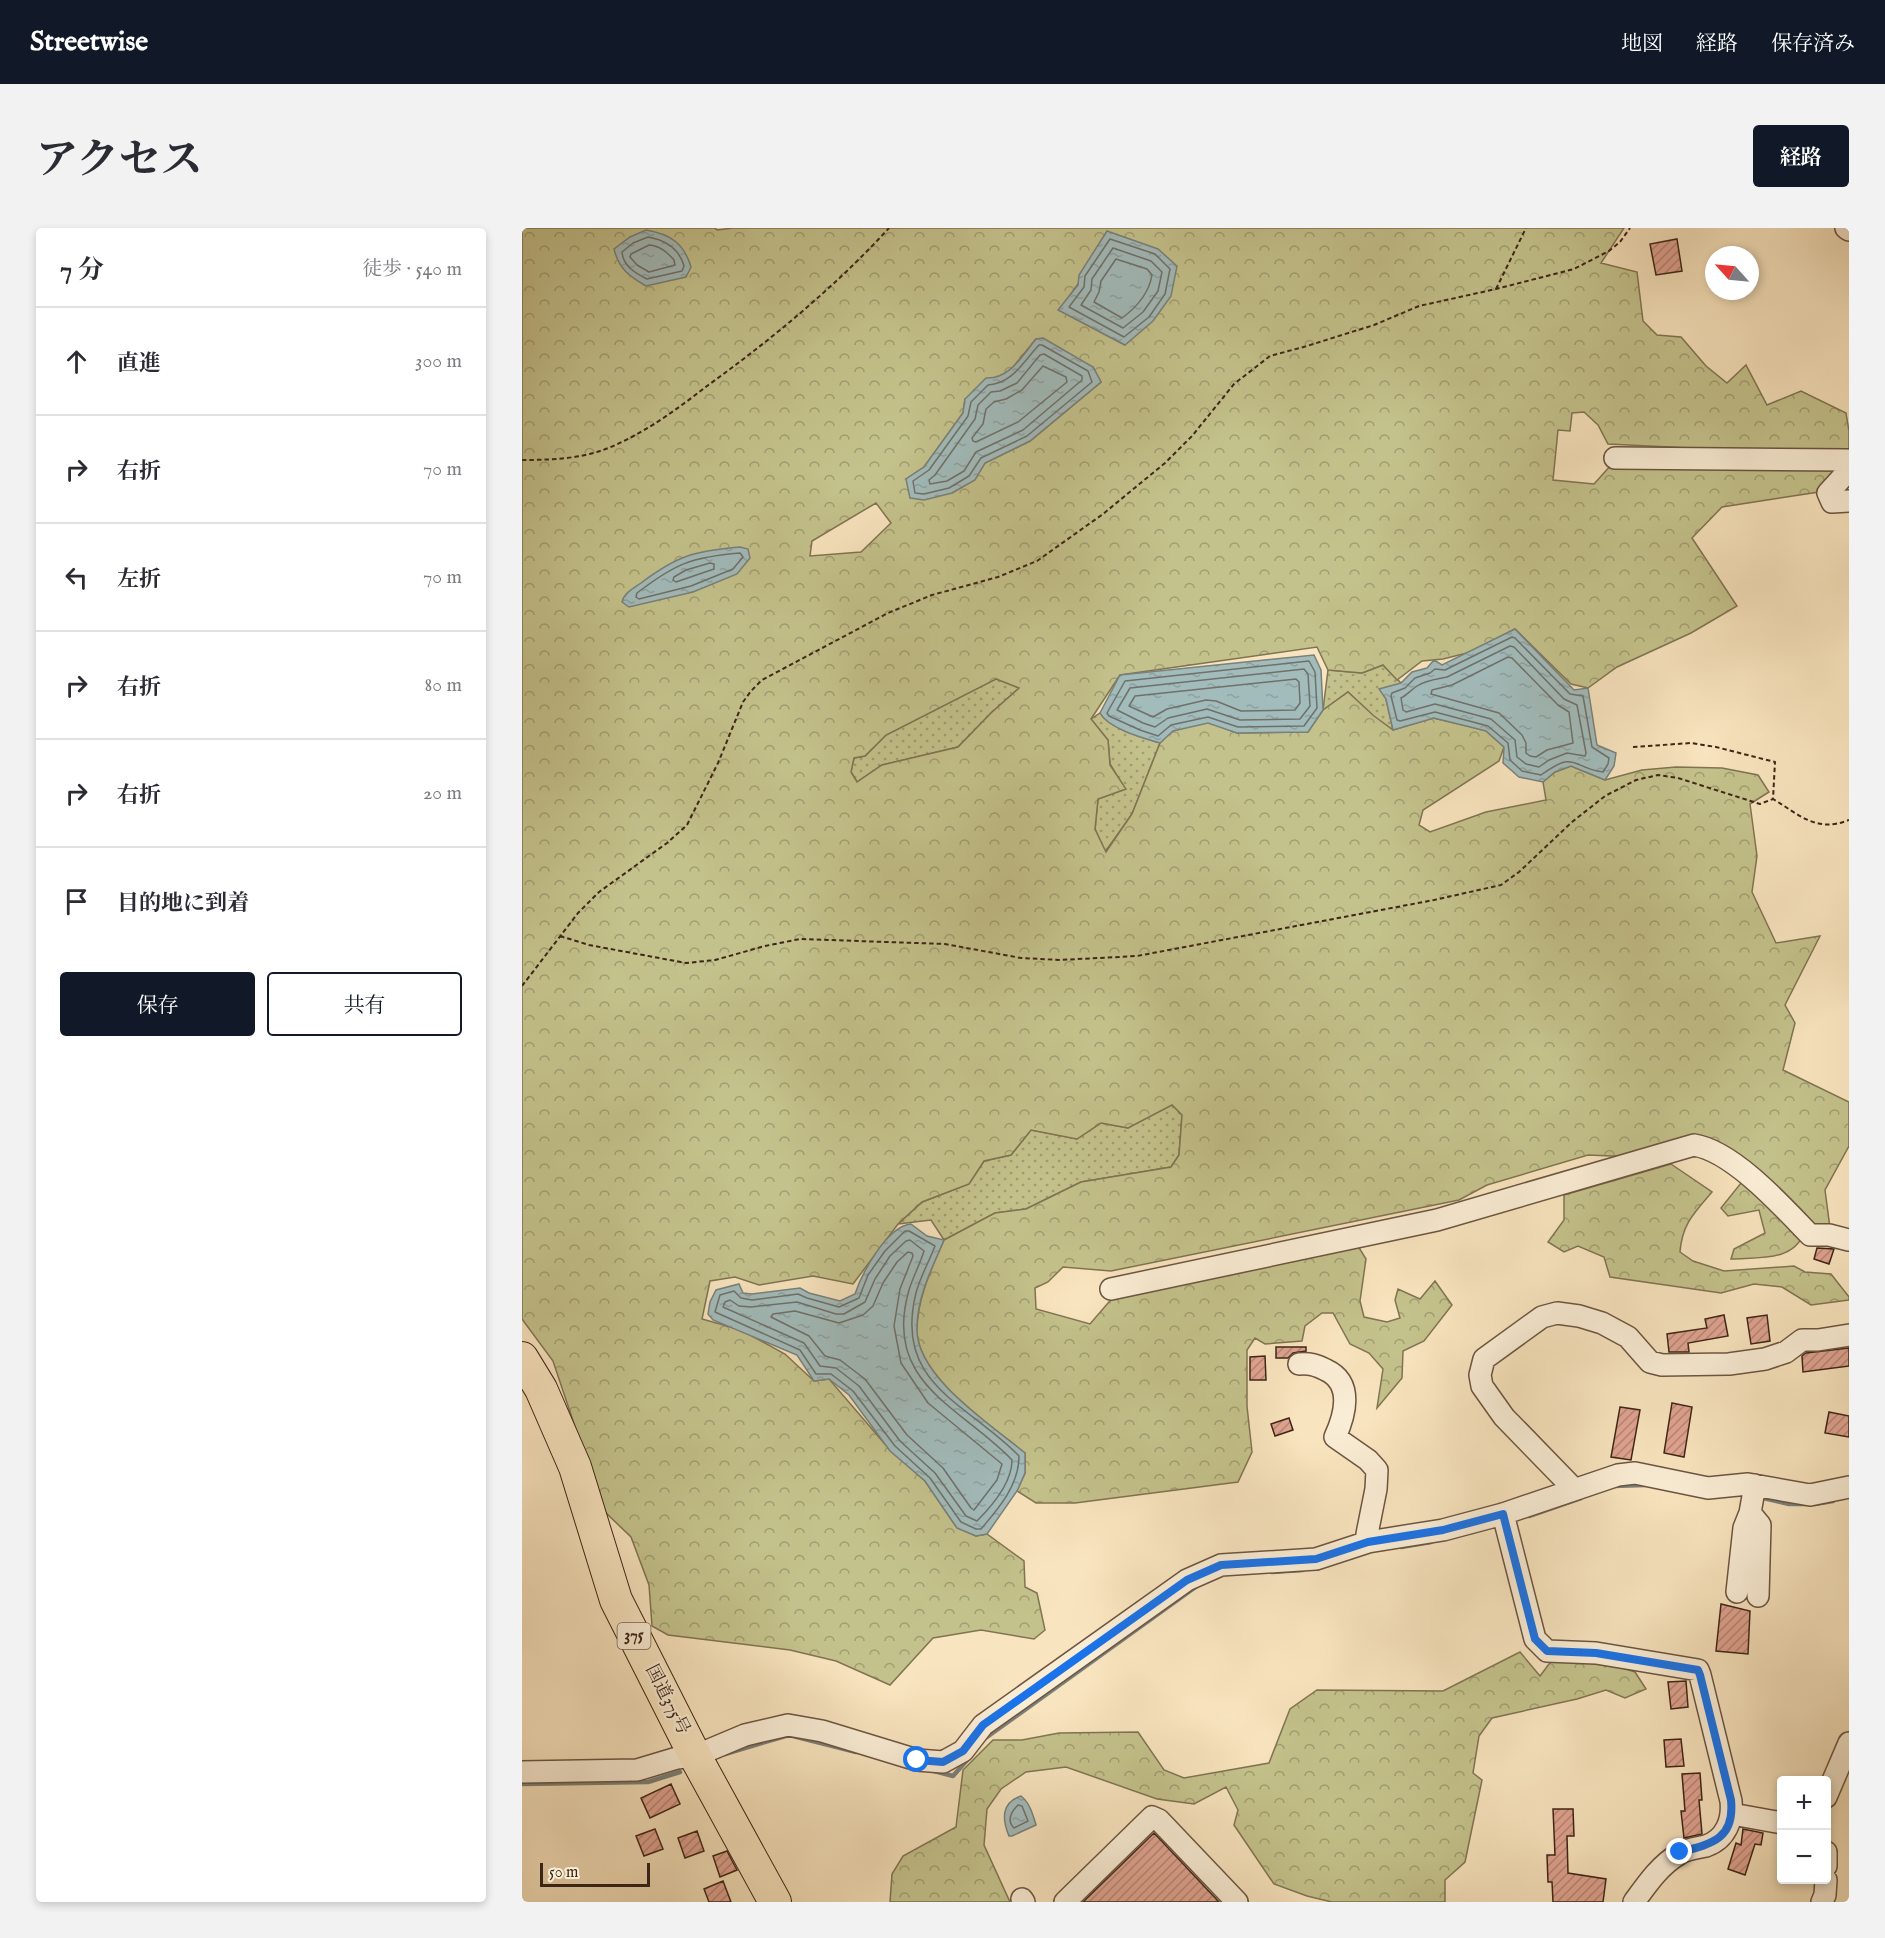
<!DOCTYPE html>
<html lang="ja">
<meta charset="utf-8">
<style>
body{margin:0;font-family:"IM FELL English","Noto Serif JP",serif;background:#f2f2f3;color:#2b2b33}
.controls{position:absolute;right:18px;bottom:18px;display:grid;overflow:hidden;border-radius:6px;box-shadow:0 3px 9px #0003}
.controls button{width:54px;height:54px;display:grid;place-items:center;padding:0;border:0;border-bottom:2px solid #e1e1e2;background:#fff;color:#2b2b33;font:30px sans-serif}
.compass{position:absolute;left:1183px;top:18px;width:54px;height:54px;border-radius:50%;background:#fff;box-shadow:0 3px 9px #0003;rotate:297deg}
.scale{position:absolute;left:18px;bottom:15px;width:110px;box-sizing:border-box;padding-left:6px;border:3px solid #3d2517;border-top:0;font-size:16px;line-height:21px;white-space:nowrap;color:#3d2517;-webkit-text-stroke:4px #faedd5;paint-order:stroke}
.stop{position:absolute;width:18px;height:18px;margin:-14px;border:4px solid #1a73e8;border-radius:50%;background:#fff}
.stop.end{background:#1a73e8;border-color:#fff;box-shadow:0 2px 6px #0008}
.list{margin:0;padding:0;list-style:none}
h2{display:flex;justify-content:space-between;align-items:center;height:78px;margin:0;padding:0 24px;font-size:26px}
h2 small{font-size:20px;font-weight:400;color:#7c7c81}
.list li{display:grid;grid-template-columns:39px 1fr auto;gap:18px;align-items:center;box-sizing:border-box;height:108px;padding:0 24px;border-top:2px solid #e1e1e2}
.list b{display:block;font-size:22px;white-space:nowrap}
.list em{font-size:20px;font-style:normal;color:#7c7c81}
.actions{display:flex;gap:12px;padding:18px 24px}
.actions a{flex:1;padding:14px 0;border:2px solid #111827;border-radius:6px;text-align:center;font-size:21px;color:#111827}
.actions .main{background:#111827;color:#fff}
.icon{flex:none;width:33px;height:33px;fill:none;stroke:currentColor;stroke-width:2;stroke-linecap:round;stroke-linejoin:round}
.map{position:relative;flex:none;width:1327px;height:1674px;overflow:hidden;border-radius:6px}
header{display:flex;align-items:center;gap:36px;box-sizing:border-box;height:84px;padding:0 30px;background:#111827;color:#fff}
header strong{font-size:28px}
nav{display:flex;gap:33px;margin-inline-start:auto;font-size:21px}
.intro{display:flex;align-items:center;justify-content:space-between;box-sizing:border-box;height:144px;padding:0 36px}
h1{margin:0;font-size:42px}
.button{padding:15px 27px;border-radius:6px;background:#111827;color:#fff;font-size:21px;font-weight:700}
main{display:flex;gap:36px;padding:0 36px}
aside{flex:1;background:#fff;border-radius:6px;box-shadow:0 3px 9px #0003}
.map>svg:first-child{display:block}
</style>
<header>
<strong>Streetwise</strong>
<nav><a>地図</a><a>経路</a><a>保存済み</a></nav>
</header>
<div class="intro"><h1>アクセス</h1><a class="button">経路</a></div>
<main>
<aside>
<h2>7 分<small>徒歩 · 540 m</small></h2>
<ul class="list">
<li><svg class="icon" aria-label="ahead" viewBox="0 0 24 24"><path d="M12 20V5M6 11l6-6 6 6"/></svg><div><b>直進</b></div><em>300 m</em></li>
<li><svg class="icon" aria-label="right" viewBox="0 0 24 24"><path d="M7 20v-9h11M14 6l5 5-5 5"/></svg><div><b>右折</b></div><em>70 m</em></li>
<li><svg class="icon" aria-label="left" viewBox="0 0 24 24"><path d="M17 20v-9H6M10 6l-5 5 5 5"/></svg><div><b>左折</b></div><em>70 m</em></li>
<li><svg class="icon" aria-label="right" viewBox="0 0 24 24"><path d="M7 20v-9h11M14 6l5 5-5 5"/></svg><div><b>右折</b></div><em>80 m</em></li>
<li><svg class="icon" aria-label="right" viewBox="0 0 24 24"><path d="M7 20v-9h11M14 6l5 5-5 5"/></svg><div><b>右折</b></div><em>20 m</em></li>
<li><svg class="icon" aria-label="arrive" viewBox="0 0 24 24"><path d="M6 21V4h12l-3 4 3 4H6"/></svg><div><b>目的地に到着</b></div></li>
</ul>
<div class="actions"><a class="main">保存</a><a>共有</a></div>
</aside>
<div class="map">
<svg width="1327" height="1674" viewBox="0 0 1327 1674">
<defs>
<pattern id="green-dots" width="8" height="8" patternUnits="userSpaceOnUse" patternTransform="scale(1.5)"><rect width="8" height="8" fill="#c4c28c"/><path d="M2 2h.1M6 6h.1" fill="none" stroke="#a09d71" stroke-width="1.8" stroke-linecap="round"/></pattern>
<pattern id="forest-crowns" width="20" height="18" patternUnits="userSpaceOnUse" patternTransform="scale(1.5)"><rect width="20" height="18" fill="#c4c28c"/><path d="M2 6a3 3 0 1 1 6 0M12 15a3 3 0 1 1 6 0" fill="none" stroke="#a09d71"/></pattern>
<pattern id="water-ripples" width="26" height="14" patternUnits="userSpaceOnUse" patternTransform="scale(1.5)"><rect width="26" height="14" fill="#a2bcbc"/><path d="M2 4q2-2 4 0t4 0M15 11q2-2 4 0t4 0" fill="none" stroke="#8ca1a1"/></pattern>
<pattern id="building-hatch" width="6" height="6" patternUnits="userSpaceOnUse" patternTransform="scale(1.5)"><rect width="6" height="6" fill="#e0a391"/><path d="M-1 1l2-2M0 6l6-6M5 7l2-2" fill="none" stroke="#b78575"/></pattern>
</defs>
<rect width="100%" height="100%" fill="#f8e4be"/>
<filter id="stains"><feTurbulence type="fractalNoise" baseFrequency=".00333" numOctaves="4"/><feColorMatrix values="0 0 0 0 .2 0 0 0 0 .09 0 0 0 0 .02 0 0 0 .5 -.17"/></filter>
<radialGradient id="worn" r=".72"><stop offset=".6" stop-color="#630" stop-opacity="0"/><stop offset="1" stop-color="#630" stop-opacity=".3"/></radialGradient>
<path fill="url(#green-dots)" stroke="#807452" stroke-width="1.5" d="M861,437L879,455L867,460L864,471L871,502L851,488L826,464L801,482L806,442L840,445Z
M475,450L497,460L469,485L436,519L360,537L335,554L329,544L332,530L343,528L364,507Z
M578,485C587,501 620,509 638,515L610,586L583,624L573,601L576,571L603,561L588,536L586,512L569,491Z
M650,876L660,887L657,927L649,939L559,954L504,981L473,985L422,1012L409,992L376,996L400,974L447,956L462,933L489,927L509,902L555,911L579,895L606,900Z"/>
<path fill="url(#forest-crowns)" stroke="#807452" stroke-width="1.5" fill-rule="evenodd" d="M0,0H193L195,2L211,0H1102L1079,35L1115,44L1121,93L1135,107L1159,109L1184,138L1205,155L1224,137L1245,177L1279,163L1324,185L1327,203V221L1288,226L1086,216L1076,197L1062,184L1050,185L1048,203L1036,202L1031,252L1072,256L1090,236H1316L1310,262L1200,279L1170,310L1215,378L1169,405L1095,439L1066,460L1049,456L993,401L949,424L921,431L900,433L875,452L861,437L840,445L806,442L795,419L598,447L569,491L586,512L588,537L604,561L576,571L573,601L584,624L610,586L638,515L650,503L686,494L715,505L786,504L801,482L826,464L852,488L871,502L911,490L963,502L982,519L977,533L901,582L897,597L908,604L964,584L1024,572L1021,554L1033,544L1049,538L1083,552L1120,542L1154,539L1200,540L1236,547L1247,564L1228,576L1235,628L1230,664L1254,715L1298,708L1263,777L1273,795L1261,842L1327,874V918L1303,962L1308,1000L1285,997L1191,915L1114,929L1066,927L965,957L937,972L589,1043L541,1039L526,1054L513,1060L514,1081L568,1096L593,1067L833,1013L844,1031L838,1073L842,1089L865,1094L878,1090L873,1072L876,1061L898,1071L913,1053L930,1077L902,1113L881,1123L880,1150L855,1180L861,1141L847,1125L828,1116L811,1085H800L783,1098L780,1113L743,1116L733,1110L725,1122V1178L730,1224L716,1254L553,1275H514L495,1263L503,1245V1225C469,1197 393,1148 395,1100C396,1068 410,1040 422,1012L473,985L504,981L559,954L649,939L657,927L660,887L650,877L606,900L579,895L555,911L509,902L489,927L462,933L447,956L400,974L376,996L331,1056L291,1048L237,1057L213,1049L188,1053L180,1091L219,1102L263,1126L292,1153L307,1151L368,1222L403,1253L435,1300L454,1308L465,1306L502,1333L503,1359L515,1365L523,1402L512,1411L459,1402L411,1410L368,1457L314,1433L268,1422L146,1407L130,1398L127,1357L109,1309L81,1282L31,1133L0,1091ZM556,56L603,117L537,82ZM514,111L571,139L579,154L508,213L463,235L452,252L430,265L384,251L402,239L441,185L443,171L487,144ZM354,275L369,295L339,324L288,328L290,313ZM474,451L497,460L469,485L436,519L360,537L335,554L329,544L332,530L343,528L364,507Z
M1149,936L1190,964C1172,985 1160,996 1158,1024L1171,1033L1202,1043L1272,1038L1283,1044L1309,1046L1327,1069V1072L1289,1077L1260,1059L1232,1056L1199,1065L1088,1049L1082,1029L1056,1018L1042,1024L1026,1014L1042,992V967Z
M1223,950L1282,1005C1271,1034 1236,1029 1209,1031L1212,1021L1243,1005L1237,982L1206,988L1199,980Z
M998,1424L1018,1448L1033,1428L1089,1436L1113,1444L1124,1461L1103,1470L1084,1462L1055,1471L970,1490L957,1508L951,1545L960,1552L943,1634L923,1652V1674H810L785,1668L752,1656L712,1597L716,1582L704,1559L672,1576L635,1571L544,1539L504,1544L479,1561L465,1581L462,1617L488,1674H368L370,1646L381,1628L434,1599L441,1542L471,1512H500L537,1505L616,1504L642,1542L662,1550L747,1535L768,1481L795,1462L921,1463Z"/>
<path fill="url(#water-ripples)" stroke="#7a807a" stroke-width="1.5" d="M124,2C148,6 162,15 169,39L164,49L124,58C107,48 97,41 92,21L108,9Z
M585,3L636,21L655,38L649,68L631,93L603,117L536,82L556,57L557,47Z
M521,110L571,139L579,154L508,213L463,235L453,252L430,265L402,272L388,270L384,251L402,239L441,185L443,171L464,150C488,151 500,128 514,111Z
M218,319L226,321L228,330L215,346L171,364L107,379L100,374C102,365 112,360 119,355C156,327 173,323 218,319Z
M993,401L1052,462L1066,460L1075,517L1094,525L1092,538L1083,552L1049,538L1033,544L1021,554L997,549L981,535L982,519L964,503L912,490L871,502L864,471L857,461L879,455L890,444L905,440L912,432L920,437Z
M792,427L799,442L801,482L786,504L715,505L686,495L651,503L638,515C621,510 587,501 578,485L598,447Z
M389,996L405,1008L422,1012C410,1040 395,1069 395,1100C393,1148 469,1197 503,1225V1245L495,1263L465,1306L454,1308L435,1300L403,1253L368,1223L327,1167L307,1151L292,1153L275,1127L191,1092L186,1086L188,1074L194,1062L217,1056L221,1065L230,1066L278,1060L287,1065L318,1073L333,1066C340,1045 365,998 389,996Z
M499,1568C508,1575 511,1587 514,1597L490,1608H487C480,1591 479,1575 499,1568Z"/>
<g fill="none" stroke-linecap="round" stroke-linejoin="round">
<path stroke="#70706a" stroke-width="1.5" d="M126,9C143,12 157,20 162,38L160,43L125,51C113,45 101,38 100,24L111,15Z
M588,11L633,26L648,41L643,66L627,89L602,109L547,79L562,59L563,48Z
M127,17C138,18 145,24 152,32L153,37L127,44L115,37L108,29L109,26Z
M591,20L629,33L640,44L636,63L621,84L601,100L559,77L569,62L570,51Z
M594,31L625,41L630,47C627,65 615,79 600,90L572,74L577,64L579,53Z
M517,117H520L566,143L570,154L505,208L459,230L447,248L427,260L402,266L393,265L391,253L407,242L446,188L449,174L466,157C491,155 501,134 517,117Z
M522,126L560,148V152L501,202L454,224L442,243L425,253L408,256L407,252L413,247L453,191L456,177L469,164L478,163L495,155L518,127Z
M521,138L544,149L545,154L496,194L454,214L451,213L450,210L461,196L464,181L472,174L484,171L500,162Z
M218,325L221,329L211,341L169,358L117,371L114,369L115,365C153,336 169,329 218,325Z
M188,335L192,336V341L154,354L151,352L152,349L164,342Z
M990,409L993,410L1048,466L1061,468L1070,519L1087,530L1086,536L1081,544C1049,540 1055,521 1019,547L1000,543L988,532L986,515L966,498L913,484L878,493L875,492L869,468L870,465L883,460L893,450L908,445L913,441L923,442Z
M988,418L992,419L1042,471L1055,477L1064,525L1063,528L1045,525L1027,532L1017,539L1004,536L995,529L993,512L969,491L913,476L884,484L881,482L879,470C885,467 889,462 895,458C904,452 916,451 925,449Z
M986,429L990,430L1036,477L1047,484L1051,515L1025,522L1014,529L1008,528L1004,525V515L1000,507L977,485L909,466L910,462L930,457Z
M787,433L793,444L795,480L782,498L716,499L686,489L649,497L636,508L618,502L587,488L585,485L603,453Z
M782,441L786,446L788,478L778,491L718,492L685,481L646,490L633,499L621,495L595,482L608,460Z
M774,451L777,454L778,475L773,482L719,483L694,473L684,472L645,481L631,489L607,478L613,468Z
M383,1003H387L413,1018C407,1034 398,1049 394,1065C371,1157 446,1175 497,1228C497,1257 477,1280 459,1301H454L439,1294L408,1250L373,1218L331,1163L309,1146H294L278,1122L193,1084L198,1067L212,1063L219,1070L230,1072L276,1066L285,1070L317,1079L337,1070L346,1047L363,1023Z
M388,1012L402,1023C398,1036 391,1049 387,1062C360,1155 438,1178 490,1232C490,1254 470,1278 455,1293L444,1288L413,1245L378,1213L337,1158L314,1140L298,1138L282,1115L201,1079L203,1074L208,1072L217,1078L229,1079L275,1074L314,1086H322L343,1074L353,1051L368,1028L384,1013Z
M386,1024L390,1025L391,1028L378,1061L372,1098L379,1135L406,1175L480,1236L475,1252L452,1282L449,1280L421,1240L385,1207L343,1151L318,1132L303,1128L287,1108L249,1089L251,1086L273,1083L317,1095L341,1087L351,1078L361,1055L375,1034Z
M496,1577L500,1578L506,1593L492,1600C484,1592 489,1584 496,1577Z"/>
<path stroke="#7a807a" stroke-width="4.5" d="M1092,1258L1123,1257
M1237,1269L1267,1276H1284
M1293,1276L1311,1273
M1007,1288L1059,1270
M879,1319L909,1314
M750,1344L781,1342
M465,1509L675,1358
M203,1526L267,1507L334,1524
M412,1543L431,1548L446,1531
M0,1556L126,1554L158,1544"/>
</g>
<path fill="url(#building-hatch)" stroke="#3d2517" stroke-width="1.5" d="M1155,11L1160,43L1134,47L1128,16Z
M1295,1020L1312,1021L1307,1036L1292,1031Z
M1202,1087L1206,1108L1166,1115L1167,1124H1147L1145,1106L1185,1100L1183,1091Z
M1245,1087L1248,1113L1229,1116L1225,1090Z
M754,1119H784V1123L771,1125L766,1130H754Z
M1327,1120V1138L1281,1144L1280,1128L1284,1125Z
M743,1128L744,1152H728V1129Z
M1150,1175L1170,1179L1162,1229L1142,1225Z
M1098,1179L1118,1182L1109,1232L1089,1229Z
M1307,1184L1327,1188V1209L1303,1205Z
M767,1190L771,1202L753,1208L749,1196Z
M1199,1376L1228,1383L1226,1426L1194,1423Z
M1164,1453L1166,1479L1149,1481L1146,1454Z
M1159,1511L1162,1538L1144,1539L1142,1512Z
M1178,1545L1180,1572H1177L1180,1606L1162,1610L1159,1583H1163L1160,1546Z
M149,1556L158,1576L128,1590L119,1570Z
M1031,1581H1051L1052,1608H1045L1046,1645L1084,1651L1081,1674H1031L1030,1654H1026L1025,1627H1033Z
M133,1601L141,1621L122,1628L114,1608Z
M1221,1601L1241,1605L1239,1617L1233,1616L1223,1647L1206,1641L1214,1615L1219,1617Z
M175,1603L182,1623L163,1630L156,1610Z
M632,1605L697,1674H561Z
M205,1623L215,1642L198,1649L191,1628Z
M201,1653L209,1674H187L182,1661Z"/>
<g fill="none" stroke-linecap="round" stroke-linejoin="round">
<defs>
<path id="minor" d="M1324,0L1327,2
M1093,230L1325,232L1327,235
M1327,242L1306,265L1310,274L1327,273
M589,1061L915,992L1172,917C1211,923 1261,979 1288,1007H1307L1327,1012
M777,1136C788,1135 794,1137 804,1142C832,1155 823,1187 813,1209L846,1232L855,1242L854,1261L845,1306L846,1314
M1052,1261L982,1189L960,1158L958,1147L962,1131L1020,1089L1035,1085L1057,1088L1080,1095L1106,1109L1128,1134L1140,1137L1207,1136L1243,1131L1264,1124L1280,1112H1296L1327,1107
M1228,1285L1238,1297L1236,1368
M981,1286L1013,1411L1025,1423L1074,1425L1176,1442L1178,1447L1209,1573C1211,1592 1204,1611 1184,1618C1175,1620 1164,1621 1157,1626C1138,1637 1125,1656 1112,1674
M1215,1364L1222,1300L1228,1285L1233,1257
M0,1544L115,1542L155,1530L173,1528L223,1507L266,1497L300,1503L395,1532L421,1534L441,1523L461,1497L665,1352L699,1337L794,1331L846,1314L921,1302L981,1286L1096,1247L1113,1245L1186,1260L1226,1256L1288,1267L1327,1259
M1304,1569L1327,1515
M1210,1586L1260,1595
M1304,1624V1638
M500,1671L502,1674
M543,1674L630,1589L637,1592L715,1674
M1300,1674L1303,1667L1304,1652"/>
<path id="highway" d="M0,1130L19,1161L53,1239L94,1372L173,1528L253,1674"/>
</defs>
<use href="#minor" stroke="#6c5541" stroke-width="24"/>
<use href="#highway" stroke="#3d2517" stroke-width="34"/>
<path stroke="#3d2517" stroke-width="2" stroke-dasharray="4.5 3" stroke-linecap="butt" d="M974,61L1004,0
M0,232C26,232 56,231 81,222C119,208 154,182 185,158C250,111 313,59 367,0
M1111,519L1169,515L1194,519L1253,534L1251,571C1278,587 1294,605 1327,592
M38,708L67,717L164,735L193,732L243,718L278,711L423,716L499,730L538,732L615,728L912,672L979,657L997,644L1050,594L1083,568L1114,552L1136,547L1156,550L1238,576L1251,571
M0,758L56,685L77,664L145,615L165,597L196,535L221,474L229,463L240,452L366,385L410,367L476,349L515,333L581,286L643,235L670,208L712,156L748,128L785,118L852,97L897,78L974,61L1052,41L1087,23L1098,14L1108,0"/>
<use href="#minor" stroke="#faedd5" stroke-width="21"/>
<use href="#highway" stroke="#f8e4be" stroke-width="32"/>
</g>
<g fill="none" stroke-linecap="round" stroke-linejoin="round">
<path stroke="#1a73e8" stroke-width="8" d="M395,1532L421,1534L441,1523L461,1497L665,1352L699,1337L794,1331L846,1314L921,1302L981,1286L1013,1411L1025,1423L1074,1425L1176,1442L1178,1447L1209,1572C1213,1611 1190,1616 1158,1624"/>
</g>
<g text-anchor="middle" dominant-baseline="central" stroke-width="4.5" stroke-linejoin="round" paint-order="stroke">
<rect fill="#faedd5" stroke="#766150" stroke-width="1.5" x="95.5" y="1395" width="33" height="26" rx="4.5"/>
<g font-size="16" font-weight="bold" fill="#3d2517">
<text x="112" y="1408">375</text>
</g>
<g font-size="18" fill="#3d2517" stroke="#faedd5">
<text transform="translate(145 1472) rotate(63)">国道375号</text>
</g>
</g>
<rect width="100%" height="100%" filter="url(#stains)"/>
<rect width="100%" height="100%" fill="url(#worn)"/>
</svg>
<div class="controls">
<button>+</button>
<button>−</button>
</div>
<svg class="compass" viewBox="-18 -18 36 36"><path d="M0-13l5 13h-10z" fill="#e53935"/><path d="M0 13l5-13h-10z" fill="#7c7c81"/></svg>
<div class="scale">50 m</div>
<div class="stop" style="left:395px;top:1532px"></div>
<div class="stop end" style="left:1158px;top:1624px"></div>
</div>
</main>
